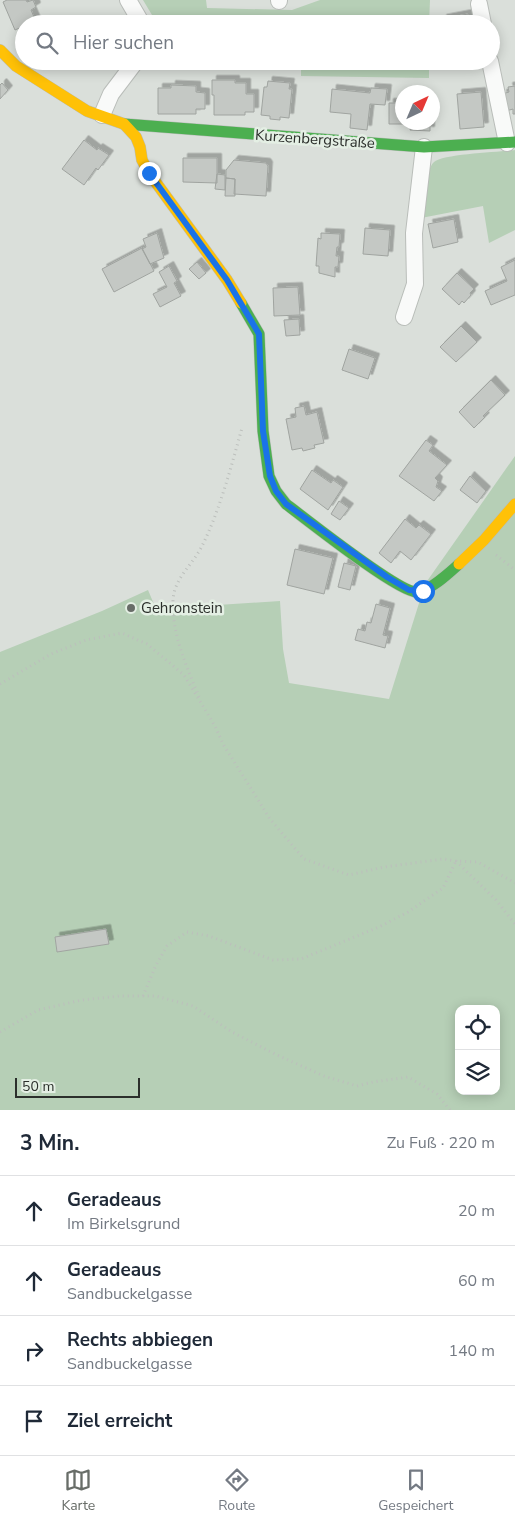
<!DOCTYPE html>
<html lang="de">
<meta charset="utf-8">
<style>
body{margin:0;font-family:"Nunito Sans",sans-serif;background:#f6f6f7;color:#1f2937}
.controls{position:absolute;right:15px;bottom:15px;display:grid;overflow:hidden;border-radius:10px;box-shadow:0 2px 12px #0003}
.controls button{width:45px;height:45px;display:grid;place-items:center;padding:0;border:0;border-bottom:1px solid #e0e1e3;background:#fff;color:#1f2937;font:25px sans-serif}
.compass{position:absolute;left:395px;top:85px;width:45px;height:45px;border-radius:50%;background:#fff;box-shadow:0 2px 12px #0003;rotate:44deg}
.scale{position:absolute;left:15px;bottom:12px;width:125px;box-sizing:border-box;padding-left:5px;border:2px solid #2b2f2b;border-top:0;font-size:14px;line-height:18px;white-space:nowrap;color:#2b2f2b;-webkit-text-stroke:4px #e4efe4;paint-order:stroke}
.stop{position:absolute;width:15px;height:15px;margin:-11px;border:4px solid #1a73e8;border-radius:50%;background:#fff}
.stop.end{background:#1a73e8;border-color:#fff;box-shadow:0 1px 5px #0008}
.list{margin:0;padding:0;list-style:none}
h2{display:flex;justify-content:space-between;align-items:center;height:65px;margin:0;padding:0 20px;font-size:21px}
h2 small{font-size:16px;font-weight:400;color:#747a83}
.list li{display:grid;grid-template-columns:32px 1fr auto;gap:15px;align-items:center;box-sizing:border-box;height:70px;padding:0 20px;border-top:1px solid #e0e1e3}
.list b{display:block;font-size:19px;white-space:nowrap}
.list p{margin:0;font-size:16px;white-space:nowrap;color:#747a83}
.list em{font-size:16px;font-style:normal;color:#747a83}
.icon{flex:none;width:28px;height:28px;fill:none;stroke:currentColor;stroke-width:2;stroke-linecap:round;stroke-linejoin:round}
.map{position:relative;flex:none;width:515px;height:1110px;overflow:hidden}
.search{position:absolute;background:#fff;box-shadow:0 2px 12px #0003;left:15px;right:15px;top:15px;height:55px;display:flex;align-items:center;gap:12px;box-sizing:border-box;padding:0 18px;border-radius:28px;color:#747a83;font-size:19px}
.sheet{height:345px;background:#fff}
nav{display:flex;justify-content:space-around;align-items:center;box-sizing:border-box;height:70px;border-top:1px solid #e0e1e3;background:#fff;font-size:14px;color:#747a83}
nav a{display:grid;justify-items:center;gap:2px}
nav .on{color:#686d68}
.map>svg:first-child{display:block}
</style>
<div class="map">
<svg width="515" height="1110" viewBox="0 0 515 1110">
<defs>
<filter id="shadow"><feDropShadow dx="4.5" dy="-4.5" stdDeviation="0" flood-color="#0004"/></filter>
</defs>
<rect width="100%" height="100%" fill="#dadfda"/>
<path fill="#b6cfb6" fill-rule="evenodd" d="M143,0H206L207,8L292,10L320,0H430L429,24H153L152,15Z
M206,61H429V78L301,76V69L206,68Z
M515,150V230L489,243L483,206L421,218C423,206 425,170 434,162C443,154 501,152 515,150Z
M515,456V1110H0V652L102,611L148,590L156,609L280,601L283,649L289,683L389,699L425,584ZM459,1009H496V1091H459Z"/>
<path fill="#c4c8c4" stroke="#a0a4a0" filter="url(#shadow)" d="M7,0H26L27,2L33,0L36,7L31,10L37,24H24V26L15,30L3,2Z
M468,14L470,24H443L442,19Z
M159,61H189V64H159Z
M212,80H235V83H246V94H254V112H245V115H214V95H212Z
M268,81L290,83L289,89H292L289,118L280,117V120L270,119V116L261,115L264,87H267Z
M2,83L8,90L0,99V85Z
M171,85L196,86V92L205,93V109H196V114H158V88H171Z
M515,86V114H513V109L506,111L502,94L509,92L508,87Z
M371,88L387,89L385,105L370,104L367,130L350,128L351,114L330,112L332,89L370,93Z
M481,92L484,127L460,129L457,94Z
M389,103H402V122H430V131L410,130L411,124H389Z
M84,140L97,150L98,148L109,155L98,170L96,168L84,185L62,169Z
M183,158H217V183L183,182Z
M234,160L266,163L268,166L266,196L234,194L235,179L226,178V170Z
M217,174L225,175V190L215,189Z
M226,178L235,179V196H225Z
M454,219L458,242L433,248L428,224Z
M365,228L390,230L388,256L363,254Z
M157,233L164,258L150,264L142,249L146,247L143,239Z
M321,233L340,234L339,247H337L336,256H339L338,267H335V277L319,273V266H316L318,238L321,239Z
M142,248L154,271L114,292L102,269Z
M515,260V295L491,305L485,291L507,281L501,267Z
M197,262L206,273L199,279L189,269Z
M169,266L177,281L174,283L181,296L160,307L153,294L167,287L159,272Z
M457,273L474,289L470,293L471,295L464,303L462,301L459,305L442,289Z
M298,287L300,315L274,316L273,288Z
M299,319L300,335L286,336L284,320Z
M461,326L477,342L456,362L440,347Z
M349,349L375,358L368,379L342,370Z
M491,380L505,395L483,416L485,417L474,428L459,412Z
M304,406L306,415L317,412L324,443L314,445L315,448L303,451L302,448L292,450L286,419L296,417L295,408Z
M426,440L433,445L429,451L447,465L435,478L438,481L436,487L442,491L434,501L399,476Z
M312,470L331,483L333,480L343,487L328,510L300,489Z
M470,476L486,491L477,503L460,490Z
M339,501L349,508L340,520L331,514Z
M405,519L416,528L419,525L431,534L411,560L400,551L391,563L379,553Z
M295,549L333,558L324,594L287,585Z
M344,563L356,566L350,590L338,587Z
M376,604L390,608L383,635L388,636L385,648L355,640L358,629L365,631L367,622L371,623Z
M106,929L109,944L57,952L55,937Z"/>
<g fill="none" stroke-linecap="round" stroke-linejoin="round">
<defs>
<path id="street" d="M128,0L142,24
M279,1V0
M479,4L483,24
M490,61L507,143
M102,115L111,94L136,61
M404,317L415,284L414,233L424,147"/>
<path id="fast" d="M124,124L424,147L515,142
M241,303L259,334L263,431L269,476L276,491L286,504C306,519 399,593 417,592C430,591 449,573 459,564"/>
<path id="slow" d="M0,50L16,66L87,111L124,124L136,137L140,147L142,160L149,173L227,280L241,303
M459,564L484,540L515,504"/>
</defs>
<use href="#street" stroke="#b9bdb9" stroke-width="18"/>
<use href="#fast" stroke="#b9bdb9" stroke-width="12"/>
<use href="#slow" stroke="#b9bdb9" stroke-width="12"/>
<path stroke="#bcbfbc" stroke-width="3" stroke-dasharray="1 4" stroke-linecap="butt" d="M496,555L515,570
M0,684L51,654L86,640L122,633L147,644L184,675L215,726L223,744L270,819L304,859L349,875L384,867L443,859L456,861L478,862L515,883
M199,697C187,667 172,635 173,602C173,579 192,566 202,546C220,510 231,467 242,428
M456,861L496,900L515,924
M143,996L156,965L167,946L187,932L209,936L273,960L301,959L379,927L408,912L443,888L456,861
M0,1032L38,1010L82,1000L120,996H156L193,1006L232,1032L277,1055L324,1076L357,1086L373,1082L408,1077L437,1094L450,1110"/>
<use href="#street" stroke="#f9faf9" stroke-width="16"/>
<use href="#fast" stroke="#4caf50" stroke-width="11"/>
<use href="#slow" stroke="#ffc107" stroke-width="11"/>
</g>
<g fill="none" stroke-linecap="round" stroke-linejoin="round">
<path stroke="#1a73e8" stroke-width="6" d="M149,173L227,280L259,334L263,431L270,476L276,491L286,504L387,577L409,590L423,591"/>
</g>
<circle fill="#686d68" stroke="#e4efe4" stroke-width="2" cx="131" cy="608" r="5"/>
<g text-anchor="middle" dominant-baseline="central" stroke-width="5" stroke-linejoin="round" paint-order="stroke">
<g font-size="15" fill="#2b2f2b" stroke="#e4efe4">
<text transform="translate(315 139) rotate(4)">Kurzenbergstraße</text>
</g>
<g font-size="15" fill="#2b2f2b" stroke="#e4efe4" text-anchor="start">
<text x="141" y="608">Gehronstein</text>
</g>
</g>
</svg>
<div class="controls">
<button><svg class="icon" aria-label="locate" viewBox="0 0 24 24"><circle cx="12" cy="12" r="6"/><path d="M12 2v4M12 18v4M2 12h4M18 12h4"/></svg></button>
<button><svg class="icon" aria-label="layers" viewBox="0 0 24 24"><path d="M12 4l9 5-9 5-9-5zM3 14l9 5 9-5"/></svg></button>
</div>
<svg class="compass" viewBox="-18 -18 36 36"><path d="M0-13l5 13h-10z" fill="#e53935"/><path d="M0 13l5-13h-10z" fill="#747a83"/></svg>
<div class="scale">50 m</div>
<div class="stop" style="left:423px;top:591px"></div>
<div class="stop end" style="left:149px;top:173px"></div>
<div class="search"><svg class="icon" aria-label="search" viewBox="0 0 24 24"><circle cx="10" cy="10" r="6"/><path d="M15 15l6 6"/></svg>Hier suchen</div>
</div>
<section class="sheet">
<h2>3 Min.<small>Zu Fuß · 220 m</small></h2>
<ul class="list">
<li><svg class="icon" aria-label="ahead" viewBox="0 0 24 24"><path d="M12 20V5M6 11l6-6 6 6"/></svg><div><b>Geradeaus</b><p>Im Birkelsgrund</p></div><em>20 m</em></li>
<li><svg class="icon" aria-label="ahead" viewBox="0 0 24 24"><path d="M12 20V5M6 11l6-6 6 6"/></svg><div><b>Geradeaus</b><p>Sandbuckelgasse</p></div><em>60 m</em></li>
<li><svg class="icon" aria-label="right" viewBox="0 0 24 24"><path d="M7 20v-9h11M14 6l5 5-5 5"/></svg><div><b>Rechts abbiegen</b><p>Sandbuckelgasse</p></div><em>140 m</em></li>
<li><svg class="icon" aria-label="arrive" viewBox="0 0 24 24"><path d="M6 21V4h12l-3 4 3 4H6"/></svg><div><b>Ziel erreicht</b></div></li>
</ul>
</section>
<nav>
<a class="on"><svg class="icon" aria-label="map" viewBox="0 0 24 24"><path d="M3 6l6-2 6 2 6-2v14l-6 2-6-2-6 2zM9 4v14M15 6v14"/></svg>Karte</a>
<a><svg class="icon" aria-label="directions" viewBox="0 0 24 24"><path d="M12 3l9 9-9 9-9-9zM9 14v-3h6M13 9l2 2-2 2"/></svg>Route</a>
<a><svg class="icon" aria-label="saved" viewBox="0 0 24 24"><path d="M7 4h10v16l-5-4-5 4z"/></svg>Gespeichert</a>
</nav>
